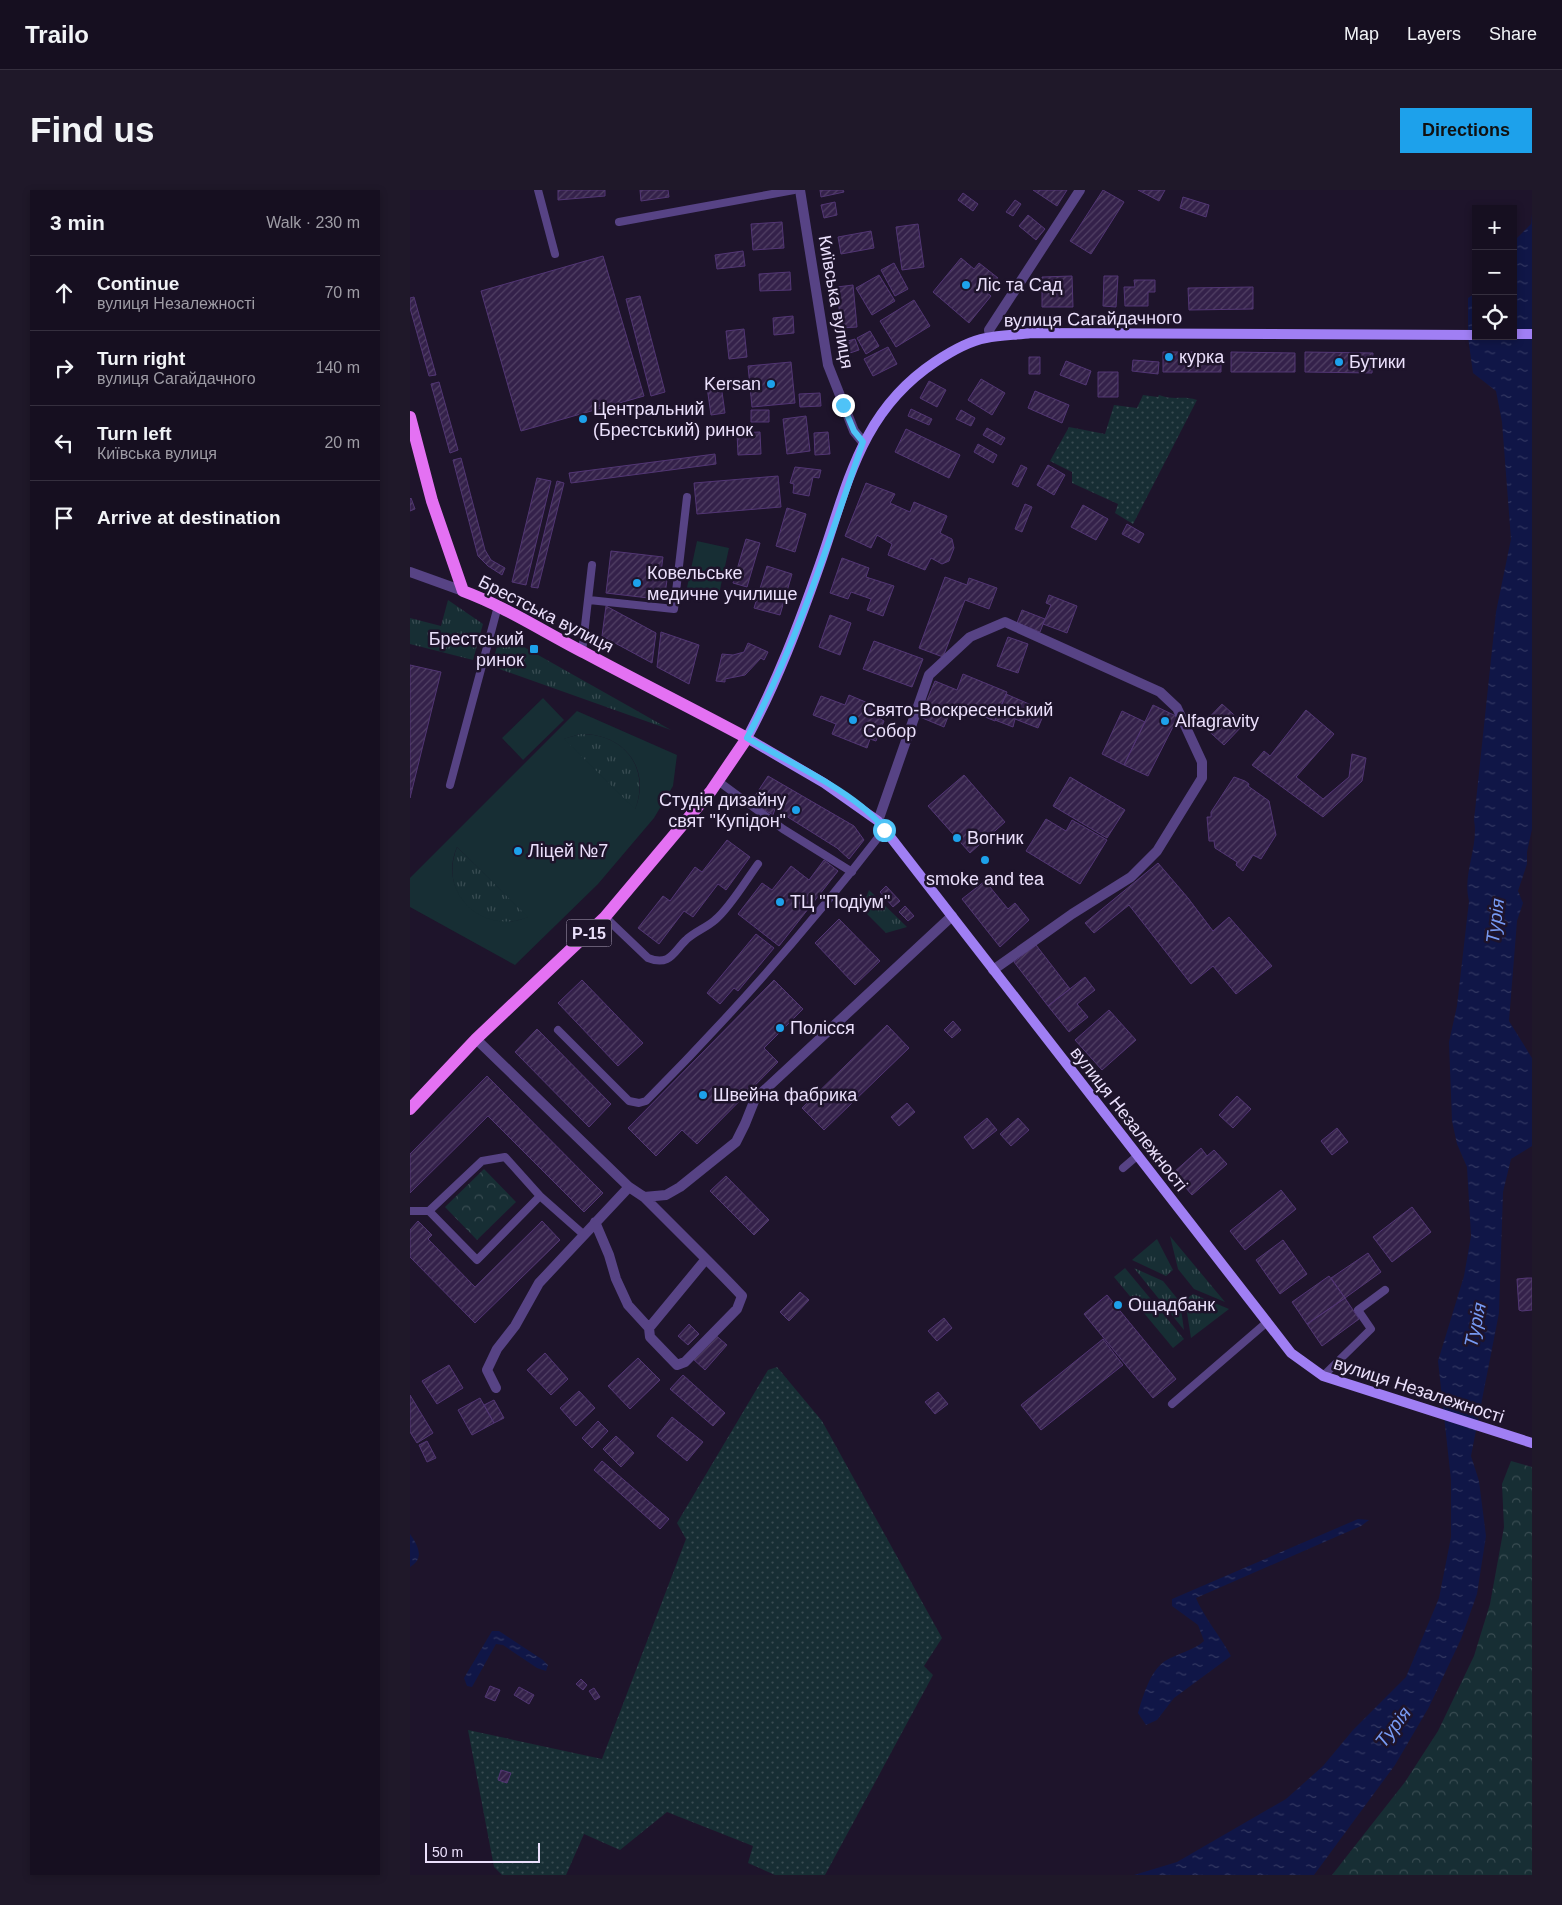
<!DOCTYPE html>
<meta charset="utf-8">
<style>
body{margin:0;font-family:Arial,sans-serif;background:#1f1829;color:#f1f3f6}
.controls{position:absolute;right:15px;top:15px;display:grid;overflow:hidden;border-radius:0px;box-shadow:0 2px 8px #0003}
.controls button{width:45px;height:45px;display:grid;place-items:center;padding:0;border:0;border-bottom:1px solid #352f3e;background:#160f20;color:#f1f3f6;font:25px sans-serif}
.scale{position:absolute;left:15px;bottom:12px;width:115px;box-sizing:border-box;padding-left:5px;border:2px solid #ebe0fc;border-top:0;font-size:14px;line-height:18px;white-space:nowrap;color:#ebe0fc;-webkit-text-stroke:4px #1e142b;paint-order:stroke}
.stop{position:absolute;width:15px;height:15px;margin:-11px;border:4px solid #4fc3f7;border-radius:50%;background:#fff}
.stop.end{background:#4fc3f7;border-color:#fff;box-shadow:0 1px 5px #0008}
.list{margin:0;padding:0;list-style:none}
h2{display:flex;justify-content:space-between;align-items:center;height:65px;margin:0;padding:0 20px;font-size:21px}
h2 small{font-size:16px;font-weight:400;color:#9e9ca5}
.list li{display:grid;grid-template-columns:32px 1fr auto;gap:15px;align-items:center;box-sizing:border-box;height:75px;padding:0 20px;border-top:1px solid #352f3e}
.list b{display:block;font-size:19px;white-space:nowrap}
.list p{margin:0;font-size:16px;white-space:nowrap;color:#9e9ca5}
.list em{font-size:16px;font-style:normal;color:#9e9ca5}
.icon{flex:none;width:28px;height:28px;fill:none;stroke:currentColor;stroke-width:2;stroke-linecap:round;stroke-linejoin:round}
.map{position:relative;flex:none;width:1122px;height:1685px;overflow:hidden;border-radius:0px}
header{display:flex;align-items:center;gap:30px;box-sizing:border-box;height:70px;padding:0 25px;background:#160f20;border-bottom:1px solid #352f3e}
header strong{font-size:24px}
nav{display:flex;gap:28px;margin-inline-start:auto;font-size:18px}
.intro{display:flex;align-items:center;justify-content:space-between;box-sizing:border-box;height:120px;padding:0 30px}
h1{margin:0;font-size:35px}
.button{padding:12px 22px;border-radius:0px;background:#1da1eb;color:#111;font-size:18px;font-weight:700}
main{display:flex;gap:30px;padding:0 30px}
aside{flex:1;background:#160f20;border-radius:0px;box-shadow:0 2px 8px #0003}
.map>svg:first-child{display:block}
</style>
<header>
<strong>Trailo</strong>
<nav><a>Map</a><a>Layers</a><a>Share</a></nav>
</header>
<div class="intro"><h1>Find us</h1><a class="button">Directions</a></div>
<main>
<aside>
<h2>3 min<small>Walk · 230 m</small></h2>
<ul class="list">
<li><svg class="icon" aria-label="ahead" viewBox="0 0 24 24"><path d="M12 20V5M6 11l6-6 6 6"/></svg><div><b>Continue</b><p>вулиця Незалежності</p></div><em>70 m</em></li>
<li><svg class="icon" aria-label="right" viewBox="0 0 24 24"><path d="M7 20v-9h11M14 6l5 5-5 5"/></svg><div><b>Turn right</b><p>вулиця Сагайдачного</p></div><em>140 m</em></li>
<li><svg class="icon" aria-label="left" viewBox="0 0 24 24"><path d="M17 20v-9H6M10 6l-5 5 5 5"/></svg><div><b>Turn left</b><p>Київська вулиця</p></div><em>20 m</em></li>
<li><svg class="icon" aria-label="arrive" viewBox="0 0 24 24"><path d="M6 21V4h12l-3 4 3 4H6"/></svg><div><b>Arrive at destination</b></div></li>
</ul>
</aside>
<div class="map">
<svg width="1122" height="1685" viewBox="0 0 1122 1685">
<defs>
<pattern id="grass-tufts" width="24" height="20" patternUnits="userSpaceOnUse" patternTransform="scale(1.25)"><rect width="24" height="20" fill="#172e34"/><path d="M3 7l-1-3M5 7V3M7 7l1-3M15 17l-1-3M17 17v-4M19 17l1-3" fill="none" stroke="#394c52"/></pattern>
<pattern id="park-crowns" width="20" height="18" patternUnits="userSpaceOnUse" patternTransform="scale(1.25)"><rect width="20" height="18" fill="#172e34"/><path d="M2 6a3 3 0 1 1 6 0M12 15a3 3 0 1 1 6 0" fill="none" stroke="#394c52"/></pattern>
<pattern id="garden-dots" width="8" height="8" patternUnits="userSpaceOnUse" patternTransform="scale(1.25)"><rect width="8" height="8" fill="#172e34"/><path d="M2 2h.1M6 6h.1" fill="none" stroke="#394c52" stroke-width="1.8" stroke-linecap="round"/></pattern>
<pattern id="water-ripples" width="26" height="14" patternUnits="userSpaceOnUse" patternTransform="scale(1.25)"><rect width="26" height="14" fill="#101647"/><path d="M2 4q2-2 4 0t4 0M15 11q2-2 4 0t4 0" fill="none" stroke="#333862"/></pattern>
<pattern id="building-hatch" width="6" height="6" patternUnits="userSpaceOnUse" patternTransform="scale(1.25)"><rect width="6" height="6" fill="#34214a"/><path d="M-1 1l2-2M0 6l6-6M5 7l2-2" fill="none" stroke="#524165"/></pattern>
</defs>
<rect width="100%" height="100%" fill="#1e142b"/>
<path fill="url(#grass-tufts)" d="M38,410L73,434L63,470L0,454V428L31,436Z
M91,444L261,540L81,476Z
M170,544C214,543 241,578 225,620L153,549Z
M47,657L119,727C71,747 28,705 47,657Z
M459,700L497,737L476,743L452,719Z
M760,1046L815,1112L784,1099L768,1079Z
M747,1049L763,1080L756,1086L722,1070Z
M715,1078L774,1149L763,1158L704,1087Z
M724,1078L753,1091L770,1112L774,1140Z
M783,1104L819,1119L781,1148L775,1110Z"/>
<path fill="url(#park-crowns)" d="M74,979L106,1012L67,1050L35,1017Z
M1101,1271L1122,1277V1685H922L995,1592L1028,1541L1064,1466L1080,1414L1094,1337L1092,1294Z"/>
<path fill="url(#garden-dots)" d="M733,205L748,207L749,205C765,211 772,205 787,210L723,334L705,323L708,314L662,293V282L640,271L659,237L695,244L704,215L727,218Z
M367,1177L412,1231L532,1448L514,1476L523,1485L415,1685H365L338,1673L343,1656L257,1622L210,1660L174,1644L156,1685H92L84,1677L58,1540L192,1569L276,1349L267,1333L358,1180Z"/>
<path fill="#172e34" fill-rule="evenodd" d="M287,351L319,358L308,409L276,402Z
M133,508L154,530L113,570L92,548Z
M167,521L267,565L263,596L244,628L188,694L105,775L0,717V688ZM170,544C213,543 242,578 225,619L154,549ZM47,657L118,727C73,746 27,703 47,657Z"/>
<path fill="url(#water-ripples)" d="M1122,24V639L1117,662V674L1108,701L1113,713L1107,731L1099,831L1122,868V956L1101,969L1093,1002L1089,1123L1061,1266L1069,1291L1076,1346L1067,1404L1051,1449L1019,1517L985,1575L904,1685H724L767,1672L876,1609L913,1576L943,1540L996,1487L1029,1408L1041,1347V1290L1028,1171L1054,1086L1061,1046L1057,977L1047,954L1042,931L1039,852L1047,816L1059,711C1052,684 1069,657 1064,630L1086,422L1101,349L1092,232L1086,201L1063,183L1058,147V108L1066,103V146H1103V52L1121,34Z
M948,1329L959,1330L951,1336L786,1408C794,1427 810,1446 821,1466L764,1508L747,1530L736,1535L728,1523C733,1506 740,1481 755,1471C768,1463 783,1461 794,1451L788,1435L762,1416V1409Z
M0,1344C8,1355 15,1369 0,1377Z
M82,1441H89L133,1470L138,1475L136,1481L127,1478L93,1455L86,1454L62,1497L57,1496L54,1488Z"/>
<path fill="url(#building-hatch)" stroke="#523674" d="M148,0H195V6L148,10Z
M230,0H258L259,7L231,11Z
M410,0H433L434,2L411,7Z
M623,0H657L647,16Z
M693,0L714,12L681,64L660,51Z
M728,0H755L749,11Z
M553,3L568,14L563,21L548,10Z
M773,7L799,15L796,27L770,18Z
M605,10L611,14L603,26L596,22Z
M425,12L427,25L414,28L411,15Z
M618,25L635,39L626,50L609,36Z
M372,32L374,58L343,60L341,34Z
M508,34L514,77L492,80L486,37Z
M461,41L464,58L431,64L428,47Z
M333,61L335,76L307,79L305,65Z
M193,66L234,206L111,241L71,101Z
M551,68L564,79L569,73L588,88L576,102L581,106L559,133L523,102Z
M484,73L498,99L485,106L471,80Z
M380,82L381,100L350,101L349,84Z
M469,85L485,111L462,125L446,98Z
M662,86L663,117H632V87Z
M694,86H708L706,117L693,116Z
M724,90H745V102H738V116H715L714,97H725Z
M443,95L447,137L431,138L427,97Z
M843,97V119L779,120L778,98Z
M230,106L255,202L241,206L216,109Z
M4,107L26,185L19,186L0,118V108Z
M504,110L520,136L486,157L470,131Z
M383,126L384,143L364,145L363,128Z
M334,139L337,167L319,169L316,141Z
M460,141L469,156L456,164L447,148Z
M445,149L449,160L437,164L434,152Z
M478,157L487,174L463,186L454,169Z
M753,162H811V182H753Z
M821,162L885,163V182H821Z
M895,162L963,163L962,183L895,182Z
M619,167H630V184H619Z
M723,170L749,172L748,184L722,181Z
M656,171L681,181L676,195L650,185Z
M381,172L385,213L342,217L338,176Z
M688,182H708V207H688Z
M571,189L595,203L582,225L558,210Z
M519,191L536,200L527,217L510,208Z
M29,192L48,260L40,263L21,194Z
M311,195L315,223L301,225L297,197Z
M625,201L659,215L652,233L618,218Z
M410,203L411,216L390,217L389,204Z
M501,219L522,229L519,235L498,226Z
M341,220H359V232H341Z
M551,220L565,228L561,236L546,229Z
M396,226L400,261L377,264L373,229Z
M577,238L595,248L591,255L573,245Z
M496,239L550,265L539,288L485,262Z
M350,242L351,264L328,265L327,243Z
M418,242L420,264L405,265L404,243Z
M568,254L587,265L583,273L564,262Z
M305,264L306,274L161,293L159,283Z
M51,268L75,360L81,370L95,378L92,385L78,376L68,366L43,270Z
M611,275L617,278L608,297L602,294Z
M638,275L655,285L644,305L627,295Z
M385,277L411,280L409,288L403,287L399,306L383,303L384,294L380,293Z
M368,286L371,317L287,324L284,293Z
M127,288L141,291L116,395L102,392Z
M147,291L154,293L128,398L121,397Z
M456,293L485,304L480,313L500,322L504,312L537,326L530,343L542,349L544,358L539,371L532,374L521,368L515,380L478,365L482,354L467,345L461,358L435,346Z
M1,308L5,319L0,321V309Z
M615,314L622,317L612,342L605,339Z
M673,315L698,329L686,350L661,337Z
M377,318L396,324L385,362L366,356Z
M717,334L734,344L729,353L712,344Z
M336,349L350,353L337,397L323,393Z
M201,361L253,367L251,382L258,383L255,404L247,403V409L196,403Z
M432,368L459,378L456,387L484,396L473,426L457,420L461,409L441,402L438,409L420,403Z
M357,376L382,384L370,425L344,418Z
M535,387L557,395L559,388L587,398L579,419L555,410L533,467L509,458Z
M639,405L667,416L657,443L633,434L641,415L636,413Z
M196,416L246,443L242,473L192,446Z
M612,420L635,429L630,442L607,433Z
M420,425L441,433L430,465L409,457Z
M251,442L289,455L279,494L247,477Z
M598,447L618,454L608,483L587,476Z
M464,451L513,469L502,497L453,479Z
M338,453L358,462L354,470L351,468L335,485L315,489V492L306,491L312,464L323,465L334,462Z
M0,475L31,482L0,608Z
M553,484L597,502L585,531L543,514L534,537L510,527L525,491L547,500Z
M596,504L635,521L628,538L605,529L603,537L585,530Z
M439,505L472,519L469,528L474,531L466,551L460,549L457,558L422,544L426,534L403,525L411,506L435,515Z
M812,514L834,534L814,555L792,535Z
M743,515L768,527L738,586L714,575Z
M896,520L924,544L886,587L913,609L939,587L942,564L956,568L952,591L913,627L842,575L854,561L860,566Z
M712,521L735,532L714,575L692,564Z
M554,585L595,632L560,663L518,616Z
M358,586L444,636L454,650L439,669L427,658L365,619L363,625L341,612Z
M660,587L715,620L697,648L643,616Z
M824,587L835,591L839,594L838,596L859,611L866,645L851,669L843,665L833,681L826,675L827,672L805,658L804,651H799L797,627H801V622Z
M636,629L656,641L662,630L697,650L670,694L616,661Z
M317,650L340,667L316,700L308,694L283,727L274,721L249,754L228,738L253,706L260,711L285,677L292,682Z
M414,670L428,681L369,756L328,724L352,693L362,700L381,676L399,690Z
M748,673L778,708L803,741L819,727L862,776L826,804L803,776L781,794L719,715L684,743L675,733Z
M575,691L598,719L605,713L619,730L590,757L552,709Z
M476,696L490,711L483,717L470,702Z
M495,716L504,726L498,731L489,722Z
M429,729L470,771L445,795L405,753Z
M346,744L364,758L328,801L324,798L310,814L297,803Z
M626,755L660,799L638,816L604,772Z
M675,787L685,800L667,814L678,827L659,842L638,816Z
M172,790L233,853L208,876L148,813Z
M364,790L393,819L354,858L368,872L287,954L272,940L246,966L218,938Z
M699,820L726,850L692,880L665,850Z
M543,831L551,840L542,848L534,840Z
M477,835L499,858L414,940L392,918Z
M127,839L201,914L179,937L105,862Z
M77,886L193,1003L174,1022L78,926L0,1003V964Z
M827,906L841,919L823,938L809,925Z
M497,913L505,922L489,936L481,927Z
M577,928L587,940L563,959L554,947Z
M608,928L619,940L601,956L590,944Z
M927,938L938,952L922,965L911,951Z
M791,958L797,966L804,960L817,974L782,1005L763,983Z
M316,986L359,1030L344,1045L300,1001Z
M871,1000L886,1019L835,1060L820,1041Z
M1002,1017L1021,1042L982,1072L963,1047Z
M8,1031L22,1045L18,1049L65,1097L132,1031L150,1050L65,1133L0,1067V1040Z
M873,1050L897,1084L870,1104L846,1070Z
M958,1063L971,1082L935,1108L921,1088Z
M919,1086L935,1108L897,1134L882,1112Z
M1117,1088H1122V1120L1112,1121L1109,1120L1107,1089Z
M390,1102L399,1110L379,1131L370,1122Z
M697,1105L766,1189L743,1208L674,1124Z
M935,1108L949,1129L912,1156L897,1134Z
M534,1128L542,1138L527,1151L518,1141Z
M279,1134L289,1144L278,1155L268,1146Z
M303,1143L317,1155L295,1180L282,1168Z
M693,1149L713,1175L631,1240L611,1215Z
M135,1163L158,1189L141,1205L117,1180Z
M228,1168L250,1190L220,1219L198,1196Z
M39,1175L53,1198L27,1214L12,1191Z
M273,1185L315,1223L303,1236L260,1199Z
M169,1201L185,1218L166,1236L150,1218Z
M528,1202L538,1214L525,1224L515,1212Z
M0,1205L23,1243L7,1253L0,1242Z
M70,1208L84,1233L62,1245L48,1220Z
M84,1210L94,1228L84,1233L74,1215Z
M262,1227L293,1252L277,1271L247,1246Z
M188,1231L198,1241L182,1258L172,1248Z
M206,1246L224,1263L211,1277L193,1259Z
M17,1251L26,1268L17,1272L9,1255Z
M192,1271L259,1329L250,1339L184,1280Z
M171,1489L177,1495L173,1500L166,1494Z
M80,1496L90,1500L85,1511L75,1507Z
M109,1497L124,1505L119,1514L104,1505Z
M184,1498L190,1507L185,1510L179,1501Z
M91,1580L101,1583L97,1593L88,1590Z"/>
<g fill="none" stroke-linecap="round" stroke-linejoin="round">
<path stroke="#574385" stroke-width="8" d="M128,0L145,64
M209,32L384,0
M179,410L264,419L277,307
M172,462L182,375
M308,591L373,639L442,682
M40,595L88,416
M195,727L238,768C260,777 264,761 276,750C284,742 296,738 305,730C319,719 337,689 348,674
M148,840L219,911L229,913L236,911C321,826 400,736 474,640
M713,978L727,966
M130,1006L95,967L72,971L19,1021L67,1070L130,1006L173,1044
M0,1021H19
M913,1186L961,1139L948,1120L975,1100
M762,1214L856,1133"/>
<path stroke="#574385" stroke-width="10" d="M390,0L418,175L444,241L453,252
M580,147L579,140L670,0
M0,382L53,401
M468,631L519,485L560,447L595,432L750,502L767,518L792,572V588L747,661L721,687L662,724L583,780
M66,849L219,997L234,1007L256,1005L270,997L326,952L335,934L345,909L542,726
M234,1007L291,1064C305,1078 319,1092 332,1106L327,1119L275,1172L267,1175L240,1147L239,1138L296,1069
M185,1032L199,1065L206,1089L218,1115L239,1138
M86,1198L77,1180L87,1159L105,1136L129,1093L219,997"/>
<path stroke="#a07ff4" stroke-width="10" d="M1103,144H1122
M1066,145L621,143C607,145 591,145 576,148C559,151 540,162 525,172C450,222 438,294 410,374C389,434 367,492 337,548L414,593L468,631L881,1163L913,1186L1122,1253"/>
<path stroke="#e471f3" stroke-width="12" d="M0,227L22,311L53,401C96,417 134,442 175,463C229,492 283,519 337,548L301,601L195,727L66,849L0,919"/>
</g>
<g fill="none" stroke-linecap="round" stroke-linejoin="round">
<path stroke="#4fc3f7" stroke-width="6" d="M433,215L444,241L453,252C418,353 387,454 337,548C373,569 453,606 474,640"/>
</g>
<g fill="#1da1eb" stroke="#1e142b" stroke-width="2">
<circle cx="556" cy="95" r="5"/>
<circle cx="759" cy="167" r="5"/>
<circle cx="929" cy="172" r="5"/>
<circle cx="361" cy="194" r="5"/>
<circle cx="173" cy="229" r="5"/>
<circle cx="227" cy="393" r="5"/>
<rect x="119" y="454" width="10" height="10" rx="2.5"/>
<circle cx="443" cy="530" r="5"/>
<circle cx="755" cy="531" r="5"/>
<circle cx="386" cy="620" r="5"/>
<circle cx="547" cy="648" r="5"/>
<circle cx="108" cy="661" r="5"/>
<circle cx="575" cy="670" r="5"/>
<circle cx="370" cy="712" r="5"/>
<circle cx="370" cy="838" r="5"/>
<circle cx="293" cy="905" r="5"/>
<circle cx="708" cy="1115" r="5"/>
</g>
<g text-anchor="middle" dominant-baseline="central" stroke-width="5" stroke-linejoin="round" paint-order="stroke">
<rect fill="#1e142b" stroke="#aea3bd" stroke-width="1" x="156.5" y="729.5" width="45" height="27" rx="4"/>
<g font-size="16" font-weight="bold" fill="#ebe0fc">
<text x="179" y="743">Р-15</text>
</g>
<g font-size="18" fill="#ebe0fc" stroke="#1e142b" text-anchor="start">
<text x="566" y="95">Ліс та Сад</text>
<text x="769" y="167">курка</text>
<text x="939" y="172">Бутики</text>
<text x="351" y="194" text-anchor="end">Kersan</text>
<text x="183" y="219">Центральний<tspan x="183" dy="21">(Брестський) ринок</tspan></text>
<text x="237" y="383">Ковельське<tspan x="237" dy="21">медичне училище</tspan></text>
<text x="114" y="449" text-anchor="end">Брестський<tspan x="114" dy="21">ринок</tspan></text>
<text x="453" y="520">Свято-Воскресенський<tspan x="453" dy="21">Собор</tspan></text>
<text x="765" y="531">Alfagravity</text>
<text x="376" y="610" text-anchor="end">Студія дизайну<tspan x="376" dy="21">свят "Купідон"</tspan></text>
<text x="557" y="648">Вогник</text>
<text x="118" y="661">Ліцей №7</text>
<text x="575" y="689" text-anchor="middle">smoke and tea</text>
<text x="380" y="712">ТЦ "Подіум"</text>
<text x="380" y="838">Полісся</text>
<text x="303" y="905">Швейна фабрика</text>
<text x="718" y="1115">Ощадбанк</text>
</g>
<g font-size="18" fill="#ebe0fc" stroke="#1e142b">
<text transform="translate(426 112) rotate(80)">Київська вулиця</text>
<text transform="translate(683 129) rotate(-1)">вулиця Сагайдачного</text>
<text transform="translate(136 424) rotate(27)">Брестська вулиця</text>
<text transform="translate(719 929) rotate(52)">вулиця Незалежності</text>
<text transform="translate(1009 1200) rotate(18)">вулиця Незалежності</text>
</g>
<g font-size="19" font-style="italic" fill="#779af3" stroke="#1e142b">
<text transform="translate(1085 731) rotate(-83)">Турія</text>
<text transform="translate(1065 1135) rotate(-78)">Турія</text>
<text transform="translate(983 1537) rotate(-52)">Турія</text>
</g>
</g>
</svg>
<div class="controls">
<button>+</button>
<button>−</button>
<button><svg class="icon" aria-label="locate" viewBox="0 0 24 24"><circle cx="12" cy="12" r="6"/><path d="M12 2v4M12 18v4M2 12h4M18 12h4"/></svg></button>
</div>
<div class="scale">50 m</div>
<div class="stop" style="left:474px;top:640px"></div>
<div class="stop end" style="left:433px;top:215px"></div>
</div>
</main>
